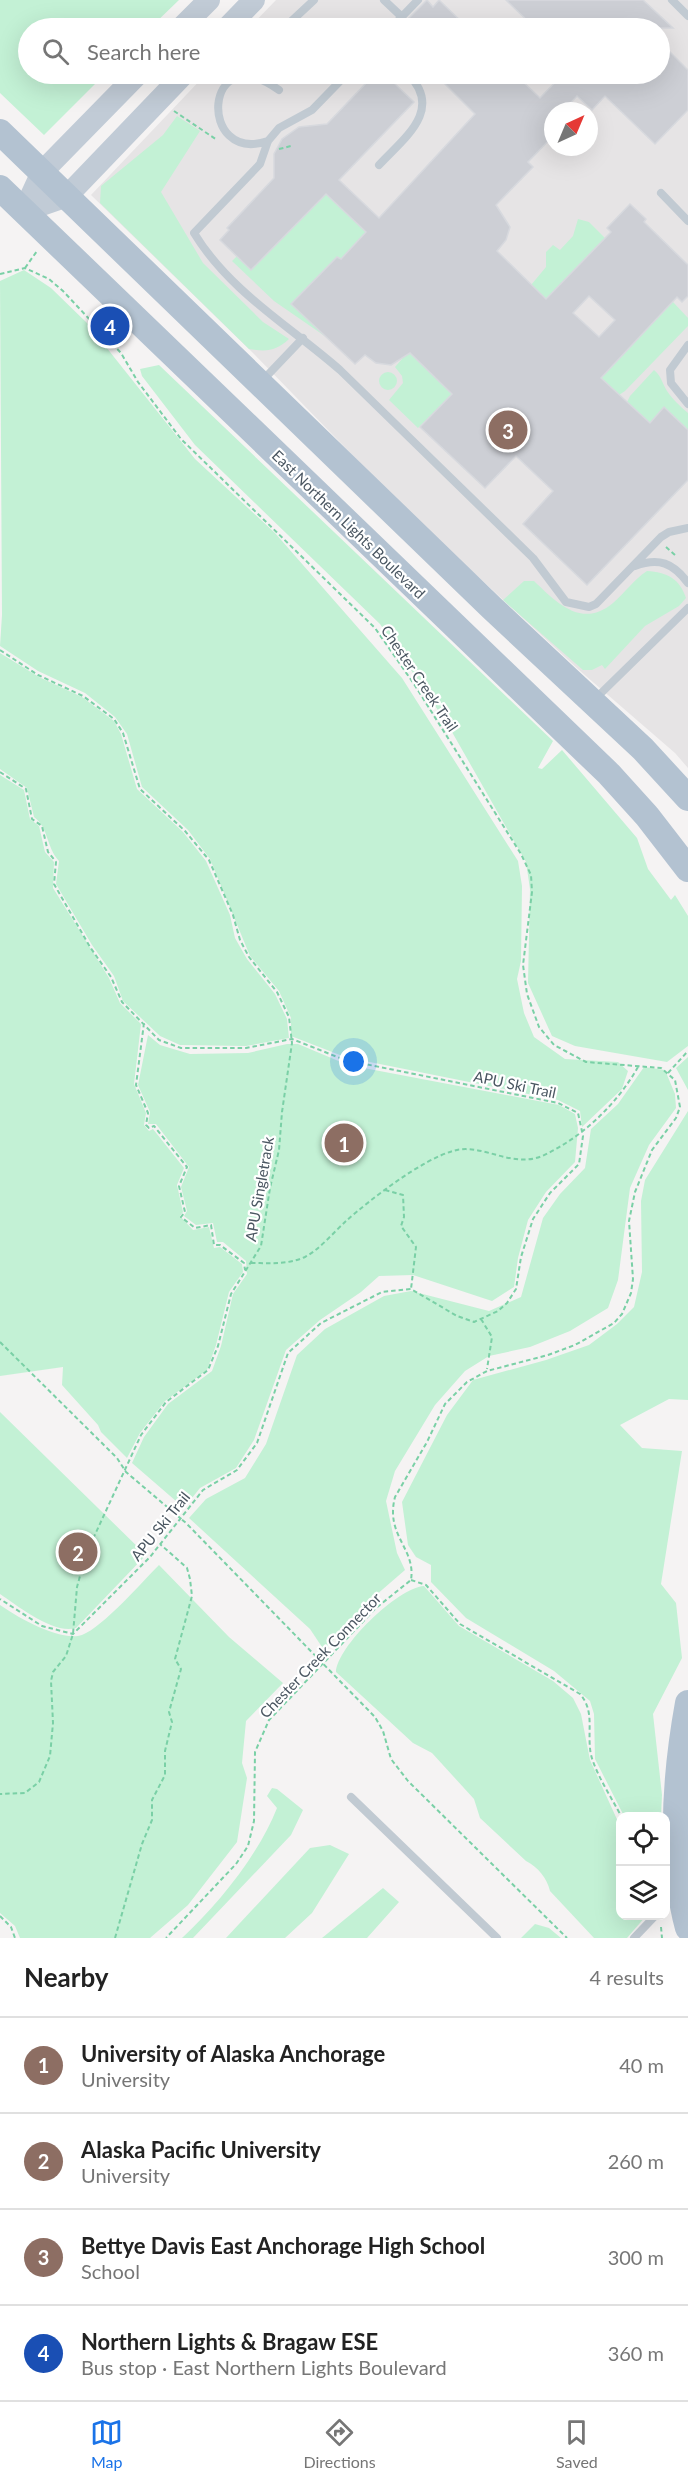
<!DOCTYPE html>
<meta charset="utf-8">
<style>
body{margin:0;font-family:Lato,sans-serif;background:#f6f6f6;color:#222}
.controls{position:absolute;right:18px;bottom:18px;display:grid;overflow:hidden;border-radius:12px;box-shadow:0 6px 24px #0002}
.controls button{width:54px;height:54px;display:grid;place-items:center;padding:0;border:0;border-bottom:2px solid #e0e0e0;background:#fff;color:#222;font:30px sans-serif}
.compass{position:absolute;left:544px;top:102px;width:54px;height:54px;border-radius:50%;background:#fff;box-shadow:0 6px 24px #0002;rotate:44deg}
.you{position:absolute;left:354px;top:1062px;width:21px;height:21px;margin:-15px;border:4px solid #fff;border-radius:50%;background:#1a73e8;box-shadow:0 0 0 9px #1a73e833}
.badge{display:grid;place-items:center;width:39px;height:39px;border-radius:50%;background:#1a73e8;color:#fff;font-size:20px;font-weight:700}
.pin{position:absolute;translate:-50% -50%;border:3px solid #fff;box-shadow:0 2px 6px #0006}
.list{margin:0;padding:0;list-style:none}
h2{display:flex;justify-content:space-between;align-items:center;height:78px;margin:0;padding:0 24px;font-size:26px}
h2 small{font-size:20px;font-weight:400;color:#767676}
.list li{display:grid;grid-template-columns:39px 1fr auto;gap:18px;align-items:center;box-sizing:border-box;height:96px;padding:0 24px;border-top:2px solid #e0e0e0}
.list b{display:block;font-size:22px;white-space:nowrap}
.list p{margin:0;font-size:20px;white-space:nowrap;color:#767676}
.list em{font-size:20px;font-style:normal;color:#767676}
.icon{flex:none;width:33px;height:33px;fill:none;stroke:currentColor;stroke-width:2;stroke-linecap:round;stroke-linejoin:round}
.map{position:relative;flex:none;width:688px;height:1938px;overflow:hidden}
.search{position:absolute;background:#fff;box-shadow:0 6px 24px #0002;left:18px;right:18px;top:18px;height:66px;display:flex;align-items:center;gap:15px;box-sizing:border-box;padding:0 21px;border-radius:33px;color:#767676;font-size:22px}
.sheet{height:462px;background:#fff}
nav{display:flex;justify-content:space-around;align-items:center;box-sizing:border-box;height:84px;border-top:2px solid #e0e0e0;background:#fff;font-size:16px;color:#767676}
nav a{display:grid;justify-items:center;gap:3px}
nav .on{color:#1a73e8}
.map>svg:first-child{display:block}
</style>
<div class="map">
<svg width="688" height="1938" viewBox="0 0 688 1938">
<rect width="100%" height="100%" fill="#f5f3f3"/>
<path fill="#e6e4e5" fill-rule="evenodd" d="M276,0H688V768L675,753L579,670L404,508L252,352L91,195L206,74H660V28H249ZM553,111H589V147H553Z"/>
<path fill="#c3f1d5" d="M0,0H179L150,28H28V74H105L44,135L0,93Z
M177,116L200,131L161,192L203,263L263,322L289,339C276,351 267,352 249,349L100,203L101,186L163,135Z
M326,194L366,232L341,259L293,303L329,339L274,301L232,261L237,256L251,270Z
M578,219L589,222L605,238L546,299L531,285L546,267V252L553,245L560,250L573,236Z
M24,270L51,288L87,323L195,459L275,533L402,678L518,861L522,886L521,961L517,979L524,1013L534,1037L565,1059L618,1062L628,1071L622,1089L582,1127L580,1111L558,1100L345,1057L291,1036V1018L279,991L250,956L210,859L188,830L142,787L127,734L115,717L85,693L38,671L0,646L2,615L0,281Z
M673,302L688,318V326L625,391L619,395L601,378Z
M401,345L452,394L418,428L389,400L403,383L402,376L395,367L402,359L395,352Z
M159,365L553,741L538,768L542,769L562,750L637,838L648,869L671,900L675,895L688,916V1046L667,1062L575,1046L552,1036L528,983L530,889L526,862L448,725L380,624L195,445L142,376L140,369Z
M654,370C662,377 662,383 667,391C673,400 680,406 688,413V430L664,408L650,423L627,402L630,396Z
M379 381a9 9 0 1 1 18 0a9 9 0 1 1-18 0Z
M647,571C667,572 680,579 686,598L679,606L645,626L605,669L602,665L592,670H583L503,600L524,581H534C557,603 582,629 613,603C625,593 633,580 647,571Z
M0,653L39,677L82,697L114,721L121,734L137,789L183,832L206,861L230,915L235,938L247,959L275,994L287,1019L289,1038L246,1046L180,1045L160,1036L123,1001L114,976L92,945L56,884L59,861C46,847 49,828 34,817L27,788L0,769Z
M0,775L24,790L30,819L39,826L45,852L54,862L53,888L109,978L120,1003L141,1024L134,1084L146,1113L144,1125L149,1131L153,1129L184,1168L177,1185L183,1212L180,1216L193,1230L209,1227L214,1248L220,1247L242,1264L243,1272L229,1292L216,1345L207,1370L165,1401L140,1433L127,1458L101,1432L98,1425L62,1385L63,1367L0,1376Z
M148,1035L160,1045L190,1054L248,1053L287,1044H298L348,1065L559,1105L575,1114L578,1128L575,1162L546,1192L528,1220L518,1258L514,1287L492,1301L413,1275L379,1276L361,1292L320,1320L286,1350L254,1440L236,1468L200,1488L184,1508L132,1463L144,1437L168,1404L212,1371L221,1346L233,1294L247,1274L246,1261L223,1242H217L213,1223L196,1225L184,1216L187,1211L181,1187L189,1167L156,1124H148L150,1112L138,1085Z
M688,1057V1090L676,1068Z
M644,1067L665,1070L675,1094L676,1108L649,1145L630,1188L618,1280L608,1308L570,1331L530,1347L489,1356L465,1371L435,1405L395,1471L386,1501L397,1553L405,1570L368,1602L324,1650L310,1629L189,1518L206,1499L245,1478L266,1444L297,1355L325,1329L384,1296L411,1291L489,1311L521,1297L543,1218L560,1194L585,1168L591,1129L618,1104Z
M688,1111V1400L669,1399L620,1425L642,1448L682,1451L661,1584L676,1603L682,1658L653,1714L662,1795L661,1816H624L595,1759L594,1714L590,1701L554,1671L466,1618L431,1582V1565L416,1557L408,1545L402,1502L447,1415L473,1380L546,1360L589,1345L617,1324L634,1307L642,1272L641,1201L645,1180Z
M0,1412L146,1555L76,1628C54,1635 18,1606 0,1594Z
M159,1565L229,1637L283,1683L246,1721L242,1763L247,1778L237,1842L188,1905L150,1938H20L15,1926L0,1913V1605C17,1617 60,1642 82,1635C103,1627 142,1582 159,1565Z
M424,1586L459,1626L553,1681L573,1698L581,1714L590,1760L620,1826V1916H646L627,1938H594L550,1891C547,1878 538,1867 526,1861L480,1818L474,1799L432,1753L413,1743L336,1672C337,1647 397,1588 424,1586Z
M272,1788L277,1789L303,1810L291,1835L193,1938H182C218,1905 259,1854 277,1808L267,1796Z
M330,1845L349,1854L312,1913L285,1938H226L310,1848Z
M383,1888L399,1902L367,1938H322Z
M535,1924L549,1928L561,1938H521Z"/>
<path fill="#cdcfd5" stroke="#d7d9de" stroke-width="1.5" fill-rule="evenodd" d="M427,0L433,7L439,0L468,28H399Z
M506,0H643L673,28H535Z
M660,42L688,70V110L655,144L605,96L592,110L577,96L563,111H553V136L528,162L533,167L496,205L510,227L506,240L497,251L546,299L611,232L607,228L630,204L646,219L644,222L688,265V296L682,302L677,297L601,378L650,423L664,407L688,430V480L587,585L523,524L553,491L516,456L485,488L420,427L452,394L410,353L391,365L376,363L365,355L355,364L291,304L337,257L341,259L366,232L326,194L251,270L220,240L229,230L227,228L274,178V154L282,139L299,127L327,124L370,79L372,82L381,74H402L395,84L414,102L339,180L379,218L475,114L435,74H515L540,98L563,74H660ZM589,296L615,320L599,337L573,313Z"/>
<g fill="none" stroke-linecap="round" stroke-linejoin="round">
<path stroke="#7ad0a6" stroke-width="2" stroke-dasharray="4.5 3" stroke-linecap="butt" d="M174,111L217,140
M279,149L291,146
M25,268L37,251
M0,274L25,268L49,279L63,291L121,353L138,382L181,439L375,628L414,684L521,854L531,875L532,892L523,965L527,994L539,1027L554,1045L586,1062L661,1068L675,1080L680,1107L676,1118L652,1150L635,1192L629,1221L633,1279L631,1293L622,1314L614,1323L575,1345L548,1355L487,1371L467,1382L445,1404L427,1442L395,1497C385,1536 416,1548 411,1580L376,1608L269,1720L255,1752L254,1821L248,1846L236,1864L166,1938
M666,547L675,555
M0,650L38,675L83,696L114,719L123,733L140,789L185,831L209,860L233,915L240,940L249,957L277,992L289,1017L292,1043L282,1112L279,1150L270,1188L261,1246L231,1294L218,1346L208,1370L166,1402L141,1435L86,1554L77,1587L73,1634L66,1656L53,1672L51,1681L53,1723L50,1756L39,1782L25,1793L0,1794
M0,772L26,789L32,819L42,826L48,852L56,862L54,884L90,947L111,977L122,1002L159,1040L181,1048H246L292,1039L345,1060L558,1103L578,1113L583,1136L579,1164L550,1193L533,1219L521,1257L516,1289L507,1303L498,1311L474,1322L457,1316L411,1289L382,1292L321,1323L288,1353L257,1443L237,1470L203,1490L150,1557L73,1634L42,1626L0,1599
M144,1023L136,1085L148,1113L146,1125L149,1128L154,1126L187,1167L179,1186L185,1212L181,1217L195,1228L211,1225L214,1245H220L244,1263L245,1270
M668,1073L688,1051
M385,1190L403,1195L404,1217L401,1226L416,1247L411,1289
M251,1263C269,1263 287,1265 305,1257C319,1250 334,1232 346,1221C371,1199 421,1160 453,1151C482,1142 511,1169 542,1156C582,1138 617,1104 638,1067
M481,1319L492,1337L487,1369
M0,1342L117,1458L126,1472L186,1523L375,1717L383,1731L391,1759L408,1781L567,1938
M411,1580L426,1585L460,1624L580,1694C594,1710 588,1728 590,1748C591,1767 612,1798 621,1816
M0,1916L11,1927L15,1938
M661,1927L662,1938
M115,1938L142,1844L152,1820V1800L165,1775V1751L172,1722L169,1712L181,1669L175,1659L192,1596L190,1579L187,1568L160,1544"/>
<path stroke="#c1cad2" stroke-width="8" d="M384,0L402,17
M672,0L688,16
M284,28L314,0
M391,28L418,0
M347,74L312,110L279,128L268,141L260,164L194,233C230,292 290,326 340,370L533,558L566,602L589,607L596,604L661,537L669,532L688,528
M268,141C197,165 203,35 279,90
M379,165C404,138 444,110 408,74
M661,193L688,221
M688,345L670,370L671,383L688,404
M262,381L303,338
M635,566C659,557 673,563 688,583
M593,701L688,608
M351,1797L497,1938
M634,1938L655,1916"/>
<path stroke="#c1cbd6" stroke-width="22" d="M181,28L209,0
M227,28L254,0
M24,211L67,196L184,74
M24,211L42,172L138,74"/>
<path stroke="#b3c2d1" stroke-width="26" d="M0,132L492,608L643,749L688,798
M0,188L609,774L647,816L688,869
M688,1703C675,1775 669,1857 688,1928"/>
</g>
<g text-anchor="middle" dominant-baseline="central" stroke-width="4.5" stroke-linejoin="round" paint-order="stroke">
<g font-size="15" fill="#4a5661" stroke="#fff">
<text transform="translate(349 524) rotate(44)">East Northern Lights Boulevard</text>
<text transform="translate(420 678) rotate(56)">Chester Creek Trail</text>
<text transform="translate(515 1084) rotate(12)">APU Ski Trail</text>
<text transform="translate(259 1189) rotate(-80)">APU Singletrack</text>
<text transform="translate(160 1526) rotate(-51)">APU Ski Trail</text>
<text transform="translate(320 1655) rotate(-46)">Chester Creek Connector</text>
</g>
</g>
</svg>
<div class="controls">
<button><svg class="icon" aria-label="locate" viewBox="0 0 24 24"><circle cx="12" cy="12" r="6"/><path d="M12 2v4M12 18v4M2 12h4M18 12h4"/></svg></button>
<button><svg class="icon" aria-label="layers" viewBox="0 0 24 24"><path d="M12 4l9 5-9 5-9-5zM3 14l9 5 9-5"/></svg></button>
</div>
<svg class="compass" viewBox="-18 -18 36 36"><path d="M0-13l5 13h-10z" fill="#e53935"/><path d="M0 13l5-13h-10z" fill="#767676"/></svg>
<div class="you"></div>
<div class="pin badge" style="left:344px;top:1143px;background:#8d6e63">1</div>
<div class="pin badge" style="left:78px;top:1552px;background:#8d6e63">2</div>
<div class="pin badge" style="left:508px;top:430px;background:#8d6e63">3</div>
<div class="pin badge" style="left:110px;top:326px;background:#1a4fb4">4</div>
<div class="search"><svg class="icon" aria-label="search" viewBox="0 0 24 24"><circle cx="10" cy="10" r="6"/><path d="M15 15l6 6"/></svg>Search here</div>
</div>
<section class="sheet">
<h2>Nearby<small>4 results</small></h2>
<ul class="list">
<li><span class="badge" style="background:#8d6e63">1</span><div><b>University of Alaska Anchorage</b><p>University</p></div><em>40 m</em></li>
<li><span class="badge" style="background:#8d6e63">2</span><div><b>Alaska Pacific University</b><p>University</p></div><em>260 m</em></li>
<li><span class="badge" style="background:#8d6e63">3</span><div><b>Bettye Davis East Anchorage High School</b><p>School</p></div><em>300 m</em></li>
<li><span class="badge" style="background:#1a4fb4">4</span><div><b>Northern Lights &amp; Bragaw ESE</b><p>Bus stop · East Northern Lights Boulevard</p></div><em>360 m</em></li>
</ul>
</section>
<nav>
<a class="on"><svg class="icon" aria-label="map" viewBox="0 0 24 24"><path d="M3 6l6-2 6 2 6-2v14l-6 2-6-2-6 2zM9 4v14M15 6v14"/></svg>Map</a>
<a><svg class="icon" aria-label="directions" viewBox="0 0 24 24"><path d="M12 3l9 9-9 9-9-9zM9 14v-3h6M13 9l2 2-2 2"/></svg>Directions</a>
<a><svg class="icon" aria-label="saved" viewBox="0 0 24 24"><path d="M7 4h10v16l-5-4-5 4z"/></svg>Saved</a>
</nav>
